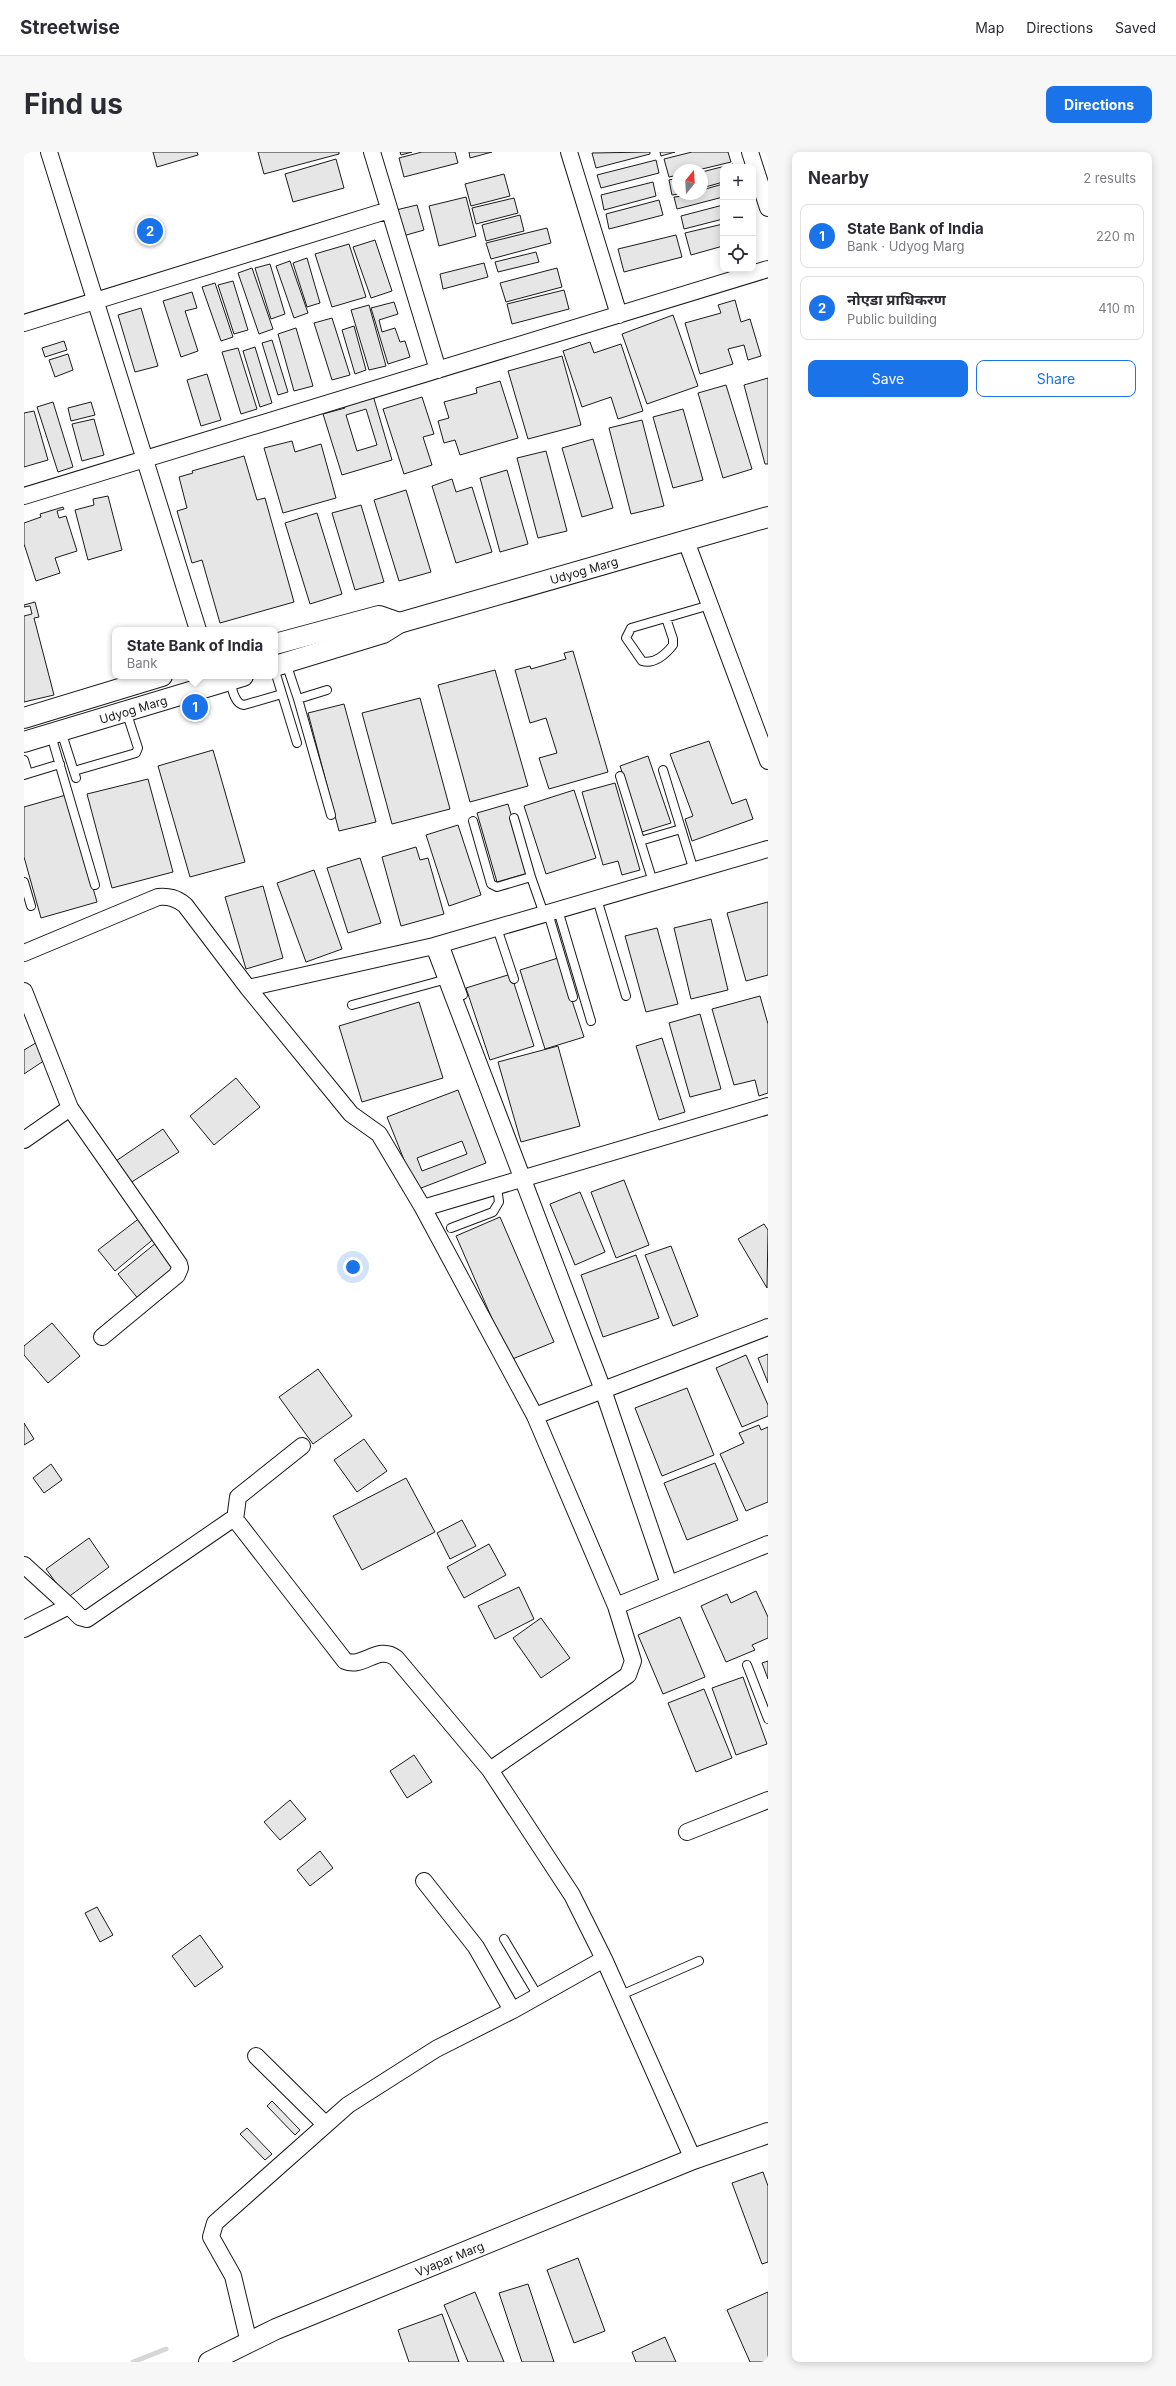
<!DOCTYPE html>
<meta charset="utf-8">
<style>
body{margin:0;font-family:Inter,"Noto Sans Devanagari",sans-serif;background:#f7f7f7;color:#2b2b33}
.controls{position:absolute;right:12px;top:12px;display:grid;overflow:hidden;border-radius:8px;box-shadow:0 2px 10px #0003}
.controls button{width:36px;height:36px;display:grid;place-items:center;padding:0;border:0;border-bottom:1px solid #e1e1e2;background:#fff;color:#2b2b33;font:20px sans-serif}
.compass{position:absolute;left:648px;top:12px;width:36px;height:36px;border-radius:50%;background:#fff;box-shadow:0 2px 10px #0003;rotate:18deg}
.you{position:absolute;left:329px;top:1115px;width:14px;height:14px;margin:-10px;border:3px solid #fff;border-radius:50%;background:#1a73e8;box-shadow:0 0 0 6px #1a73e833}
.badge{display:grid;place-items:center;width:26px;height:26px;border-radius:50%;background:#1a73e8;color:#fff;font-size:13px;font-weight:700}
.pin{position:absolute;translate:-50% -50%;border:2px solid #fff;box-shadow:0 1px 4px #0006}
.popup{position:absolute;left:88px;top:475px;width:166px;height:52px;box-sizing:border-box;display:grid;place-content:center;border-radius:8px;background:#fff;filter:drop-shadow(0 1px 3px #0005);font-size:13px;white-space:nowrap;color:#7c7c81}
.popup b{font-size:15px;color:#2b2b33}
.popup::after{content:'';position:absolute;left:50%;top:100%;margin-left:-8px;border:8px solid transparent;border-top-color:#fff}
.list{margin:0;padding:0;list-style:none}
h2{display:flex;justify-content:space-between;align-items:center;height:52px;margin:0;padding:0 16px;font-size:17px}
h2 small{font-size:13px;font-weight:400;color:#7c7c81}
.list li{display:grid;grid-template-columns:26px 1fr auto;gap:12px;align-items:center;box-sizing:border-box;height:64px;margin:0 8px 8px;padding:0 8px;border:1px solid #e1e1e2;border-radius:8px}
.list b{display:block;font-size:15px;white-space:nowrap}
.list p{margin:0;font-size:13px;white-space:nowrap;color:#7c7c81}
.list em{font-size:13px;font-style:normal;color:#7c7c81}
.actions{display:flex;gap:8px;padding:12px 16px}
.actions a{flex:1;padding:9px 0;border:1px solid #1a73e8;border-radius:8px;text-align:center;font-size:14px;color:#1a73e8}
.actions .main{background:#1a73e8;color:#fff}
.icon{flex:none;width:22px;height:22px;fill:none;stroke:currentColor;stroke-width:2;stroke-linecap:round;stroke-linejoin:round}
.map{position:relative;flex:none;width:744px;height:2210px;overflow:hidden;border-radius:8px}
header{display:flex;align-items:center;gap:24px;box-sizing:border-box;height:56px;padding:0 20px;background:#fff;border-bottom:1px solid #e1e1e2}
header strong{font-size:19px}
nav{display:flex;gap:22px;margin-inline-start:auto;font-size:14px}
.intro{display:flex;align-items:center;justify-content:space-between;box-sizing:border-box;height:96px;padding:0 24px}
h1{margin:0;font-size:28px}
.button{padding:10px 18px;border-radius:8px;background:#1a73e8;color:#fff;font-size:14px;font-weight:700}
main{display:flex;gap:24px;padding:0 24px}
aside{flex:1;background:#fff;border-radius:8px;box-shadow:0 2px 10px #0003}
.map>svg:first-child{display:block}
</style>
<header>
<strong>Streetwise</strong>
<nav><a>Map</a><a>Directions</a><a>Saved</a></nav>
</header>
<div class="intro"><h1>Find us</h1><a class="button">Directions</a></div>
<main>
<div class="map">
<svg width="744" height="2210" viewBox="0 0 744 2210">
<rect width="100%" height="100%" fill="#fff"/>
<g fill="none" stroke-linecap="round" stroke-linejoin="round">
<path stroke="#d7d7d7" stroke-width="5" d="M109,2210L142,2197"/>
</g>
<path fill="#e6e6e6" stroke="#1a1a1a" fill-rule="evenodd" d="M129,0H173L174,3L133,15Z
M234,0H315V2L240,22Z
M376,0H388L377,3Z
M398,0H431L434,11L380,25L375,6Z
M445,0H468L446,6Z
M626,0V2L572,16L568,1Z
M636,0H651L637,4Z
M668,0H704L707,10L674,18H654V23L645,25L640,7Z
M312,7L320,36L269,50L261,22Z
M632,8L635,21L577,36L573,23Z
M709,12V15H699V30L678,36V20Z
M480,22L486,44L447,54L441,32Z
M654,26V42L648,43L645,28Z
M629,30L632,44L580,58L577,43Z
M699,32V45L653,57L650,45L678,42V38Z
M442,45L452,84L415,94L405,54Z
M490,46L494,61L452,72L448,56Z
M635,48L639,63L585,77L582,62Z
M393,53L400,78L379,84L372,58Z
M699,53V67L660,77L657,64Z
M496,63L500,79L462,89L458,73Z
M699,72V94L667,103L661,81Z
M523,76L527,91L467,107L462,91Z
M652,83L658,105L600,120L594,97Z
M351,88L368,139L347,146L329,95Z
M325,92L342,145L308,155L291,102Z
M512,100L515,110L474,120L471,110Z
M283,106L296,151L283,155L269,111Z
M266,109L284,161L270,166L252,114Z
M460,111L464,125L419,137L416,122Z
M246,112L261,162L247,167L231,116Z
M228,116L249,177L235,182L214,121Z
M533,116L538,135L482,150L476,131Z
M209,129L224,178L210,182L194,133Z
M191,131L209,185L197,189L178,135Z
M540,138L545,157L488,172L483,152Z
M168,140L173,156L161,159L174,199L157,205L139,149Z
M711,148L717,170L726,167L737,204L724,208L720,193L704,197L709,212L676,222L661,171L697,161L694,153Z
M370,150L374,162L355,168L358,180L371,176L376,190L381,189L386,205L364,212L347,156Z
M345,153L362,214L345,218L327,158Z
M117,156L134,214L111,220L94,163Z
M649,163L674,234L623,252L598,182Z
M308,166L326,223L308,228L290,171Z
M330,174L342,218L331,222L318,178Z
M272,176L289,234L270,239L254,182Z
M248,188L264,240L254,243L238,191Z
M40,189L43,198L21,205L18,196Z
M566,190L570,201L597,192L619,259L594,267L587,245L558,255L539,199Z
M231,195L248,251L236,255L219,199Z
M214,196L233,257L217,262L198,200Z
M44,202L49,218L31,225L25,208Z
M538,204L557,273L504,287L484,219Z
M183,222L197,268L177,274L163,228Z
M744,226V312H741L720,233Z
M476,229L494,286L436,303L431,288L420,291L414,269L425,266L420,250L453,241L452,236Z
M702,233L728,317L699,326L674,241Z
M348,240L368,308L318,323L299,262L321,256L319,248ZM342,257L353,293L333,299L322,263Z
M398,245L410,282L399,285L408,313L380,322L359,257Z
M29,250L49,315L34,320L13,255Z
M67,250L71,263L47,269L44,256Z
M659,257L679,328L649,336L629,265Z
M10,259L24,308L0,315V261Z
M70,267L80,303L58,309L48,272Z
M618,268L640,354L607,362L585,276Z
M569,287L589,356L558,365L538,296Z
M268,289L271,300L297,292L312,346L259,361L240,296Z
M522,299L543,379L514,386L493,306Z
M220,304L233,348L241,346L270,450L196,471L178,408L168,411L153,359L163,356L155,325L169,321L168,319Z
M483,318L504,392L476,400L456,326Z
M428,327L432,340L448,335L468,400L432,411L408,334Z
M382,338L407,420L375,429L350,348Z
M84,344L98,398L64,408L51,358L70,353L69,347Z
M337,353L360,430L331,438L308,361Z
M39,355L40,357L33,359L35,366L42,364L53,399L31,406L36,421L12,429L0,392V371L17,365L16,362Z
M293,361L318,442L286,452L261,371Z
M11,450L15,465L10,466L30,543L0,550V464L8,462L6,454L0,455V453Z
M549,499L584,620L525,637L515,606L533,601L522,566L506,571L491,518L506,514L507,517L542,507L540,501Z
M471,518L504,634L446,650L414,533Z
M396,546L426,657L368,672L338,561Z
M320,552L352,670L315,679L284,561Z
M685,589L708,652L722,647L729,667L668,689L661,667L669,664L646,602Z
M189,598L221,710L166,725L134,614Z
M624,604L647,671L618,680L596,614Z
M124,627L149,720L88,736L63,642Z
M591,631L616,718L598,723L594,709L579,713L558,640Z
M550,638L572,706L522,722L500,654Z
M42,643L73,750L17,766L0,705V655Z
M484,652L504,721L473,730L453,661Z
M434,673L457,743L425,754L402,683Z
M392,695L396,708L404,706L420,762L377,774L358,705Z
M336,706L357,771L324,781L303,716Z
M290,718L318,797L282,810L253,731Z
M239,734L259,806L222,817L201,745Z
M744,750V823L722,829L703,761Z
M687,767L704,838L667,847L650,776Z
M633,776L654,852L622,860L601,784Z
M534,806L560,885L521,897L496,818Z
M487,822L510,894L466,908L442,836Z
M736,844L744,872V941L735,944L731,928L710,933L688,857Z
M395,850L419,926L338,950L315,874Z
M676,862L697,937L666,945L645,871Z
M638,886L661,960L635,968L612,894Z
M15,889L24,906L0,922V898Z
M534,894L556,974L497,990L474,910Z
M212,926L236,955L190,993L166,964Z
M434,938L462,1011L392,1038L363,965ZM438,989L443,1002L398,1019L393,1006Z
M139,977L155,1000L103,1033L89,1011Z
M600,1028L625,1093L592,1106L567,1040Z
M556,1040L581,1100L551,1113L526,1052Z
M117,1065L132,1085L91,1119L74,1098Z
M476,1065L530,1190L486,1208L432,1084Z
M740,1072L744,1078L743,1136L714,1087Z
M132,1091L154,1117L116,1149L94,1122Z
M647,1094L674,1164L649,1174L621,1103Z
M612,1103L635,1166L579,1185L557,1123Z
M28,1171L56,1204L24,1231L0,1203V1194Z
M744,1202V1231L734,1206Z
M722,1203L744,1253V1264L718,1275L692,1216Z
M294,1217L328,1264L289,1292L255,1245Z
M663,1236L690,1303L638,1324L611,1256Z
M0,1271L10,1287L0,1293Z
M735,1273L737,1278L744,1275V1350L722,1359L696,1302L720,1291L715,1281Z
M340,1287L363,1319L333,1340L310,1308Z
M691,1311L714,1368L663,1388L640,1331Z
M27,1312L38,1328L20,1341L9,1326Z
M382,1326L411,1380L338,1418L309,1364Z
M438,1368L452,1394L426,1407L413,1381Z
M65,1386L85,1415L43,1446L22,1417Z
M465,1392L482,1423L440,1446L423,1415Z
M495,1435L510,1467L471,1487L454,1454Z
M732,1439L744,1465V1486L728,1493L731,1498L702,1510L677,1454L703,1442L707,1451Z
M656,1465L681,1525L639,1542L614,1483Z
M517,1466L546,1506L517,1526L489,1486Z
M744,1509V1527L738,1511Z
M719,1525L743,1592L712,1603L688,1536Z
M680,1537L708,1606L672,1620L644,1551Z
M390,1603L408,1630L383,1646L366,1619Z
M266,1648L282,1667L256,1688L240,1670Z
M296,1699L309,1716L286,1734L273,1718Z
M73,1755L89,1783L76,1790L61,1761Z
M176,1783L199,1815L171,1835L148,1804Z
M248,1949L276,1978L271,1983L243,1954Z
M223,1976L248,2002L241,2008L216,1982Z
M739,2020L744,2034V2110L738,2112L708,2031Z
M554,2106L581,2179L550,2191L523,2118Z
M504,2132L530,2210H498L475,2141Z
M451,2140L480,2210H444L420,2153Z
M744,2140V2210H726L703,2158Z
M418,2162L435,2210H385L374,2178Z
M641,2185L652,2210H612L608,2200Z"/>
<g fill="none" stroke-linecap="round" stroke-linejoin="round">
<defs>
<path id="service" d="M642,466L649,487V493C642,502 630,513 618,509L602,486L607,476L686,453
M262,511L274,547L307,663
M206,528C208,536 210,552 220,553L258,542L251,519
M258,542L273,591
M274,547L303,538
M37,579L52,626
M27,583L71,733
M0,608L4,621
M639,618L670,719
M50,619L112,601L114,596L102,559
M0,623L36,612
M596,624L629,730
M490,666L507,725
M449,669L467,732L473,735L507,725L520,762
M616,689L657,677
M0,730L7,754
M573,747L602,844
M534,758L567,869
M524,761L549,845
M473,776L490,827
M420,791L439,843
M328,853L423,827
M427,1076L469,1060L475,1050L473,1035
M723,1513L744,1567
M480,1787L514,1844
M597,1843L675,1809"/>
<path id="minor" d="M25,0L174,478
M348,0L414,218
M545,0L595,163
M726,0L744,56
M0,171L365,58
M0,344L744,117
M662,389L744,609
M410,794L579,1238L645,1432
M0,801L134,745C145,744 152,746 161,753L224,836
M0,839L46,956L155,1112L156,1116L153,1123L78,1185
M0,988L46,956
M399,1056L744,954
M511,1264L744,1175
M211,1368L214,1345L278,1294
M0,1413L45,1454L0,1477
M45,1454L56,1465L63,1467L207,1368L214,1371L321,1509C339,1517 354,1492 372,1506L466,1618L548,1743L580,1807L669,2007
M592,1454L744,1392
M466,1618L604,1523L609,1509L592,1454L511,1264L399,1056L355,982L327,962L224,836L410,794L744,697
M663,1680L744,1648
M400,1729L452,1795L488,1858
M232,1904L301,1972
M225,2191L209,2124L187,2085L191,2071L324,1953L412,1897L491,1857L580,1807"/>
<g id="tertiary">
<path d="M251,492L355,464L375,471"/>
<path id="s1" d="M251,514L359,481L375,471L744,365"/>
<path d="M0,566L138,524"/>
<path id="s2" d="M0,590L219,524"/>
<path id="s3" d="M185,2210L252,2177L669,2007L744,1981"/>
</g>
</defs>
<use href="#service" stroke="#1a1a1a" stroke-width="10"/>
<use href="#minor" stroke="#1a1a1a" stroke-width="18"/>
<use href="#tertiary" stroke="#1a1a1a" stroke-width="22"/>
<use href="#service" stroke="#fff" stroke-width="8"/>
<use href="#minor" stroke="#fff" stroke-width="16"/>
<use href="#tertiary" stroke="#fff" stroke-width="20"/>
</g>
<g text-anchor="middle" dominant-baseline="central" stroke-width="3" stroke-linejoin="round" paint-order="stroke">
<g font-size="12" fill="#1a1a1a" stroke="#fff">
<text stroke="none"><textPath href="#s1" startOffset="324">Udyog Marg</textPath></text>
<text stroke="none"><textPath href="#s2" startOffset="114">Udyog Marg</textPath></text>
<text stroke="none"><textPath href="#s3" startOffset="262">Vyapar Marg</textPath></text>
</g>
</g>
</svg>
<div class="controls">
<button>+</button>
<button>−</button>
<button><svg class="icon" aria-label="locate" viewBox="0 0 24 24"><circle cx="12" cy="12" r="6"/><path d="M12 2v4M12 18v4M2 12h4M18 12h4"/></svg></button>
</div>
<svg class="compass" viewBox="-18 -18 36 36"><path d="M0-13l5 13h-10z" fill="#e53935"/><path d="M0 13l5-13h-10z" fill="#7c7c81"/></svg>
<div class="you"></div>
<div class="pin badge" style="left:171px;top:555px">1</div>
<div class="popup"><b>State Bank of India</b>Bank</div>
<div class="pin badge" style="left:126px;top:79px">2</div>
</div>
<aside>
<h2>Nearby<small>2 results</small></h2>
<ul class="list">
<li><span class="badge">1</span><div><b>State Bank of India</b><p>Bank · Udyog Marg</p></div><em>220 m</em></li>
<li><span class="badge">2</span><div><b>नोएडा प्राधिकरण</b><p>Public building</p></div><em>410 m</em></li>
</ul>
<div class="actions"><a class="main">Save</a><a>Share</a></div>
</aside>
</main>
